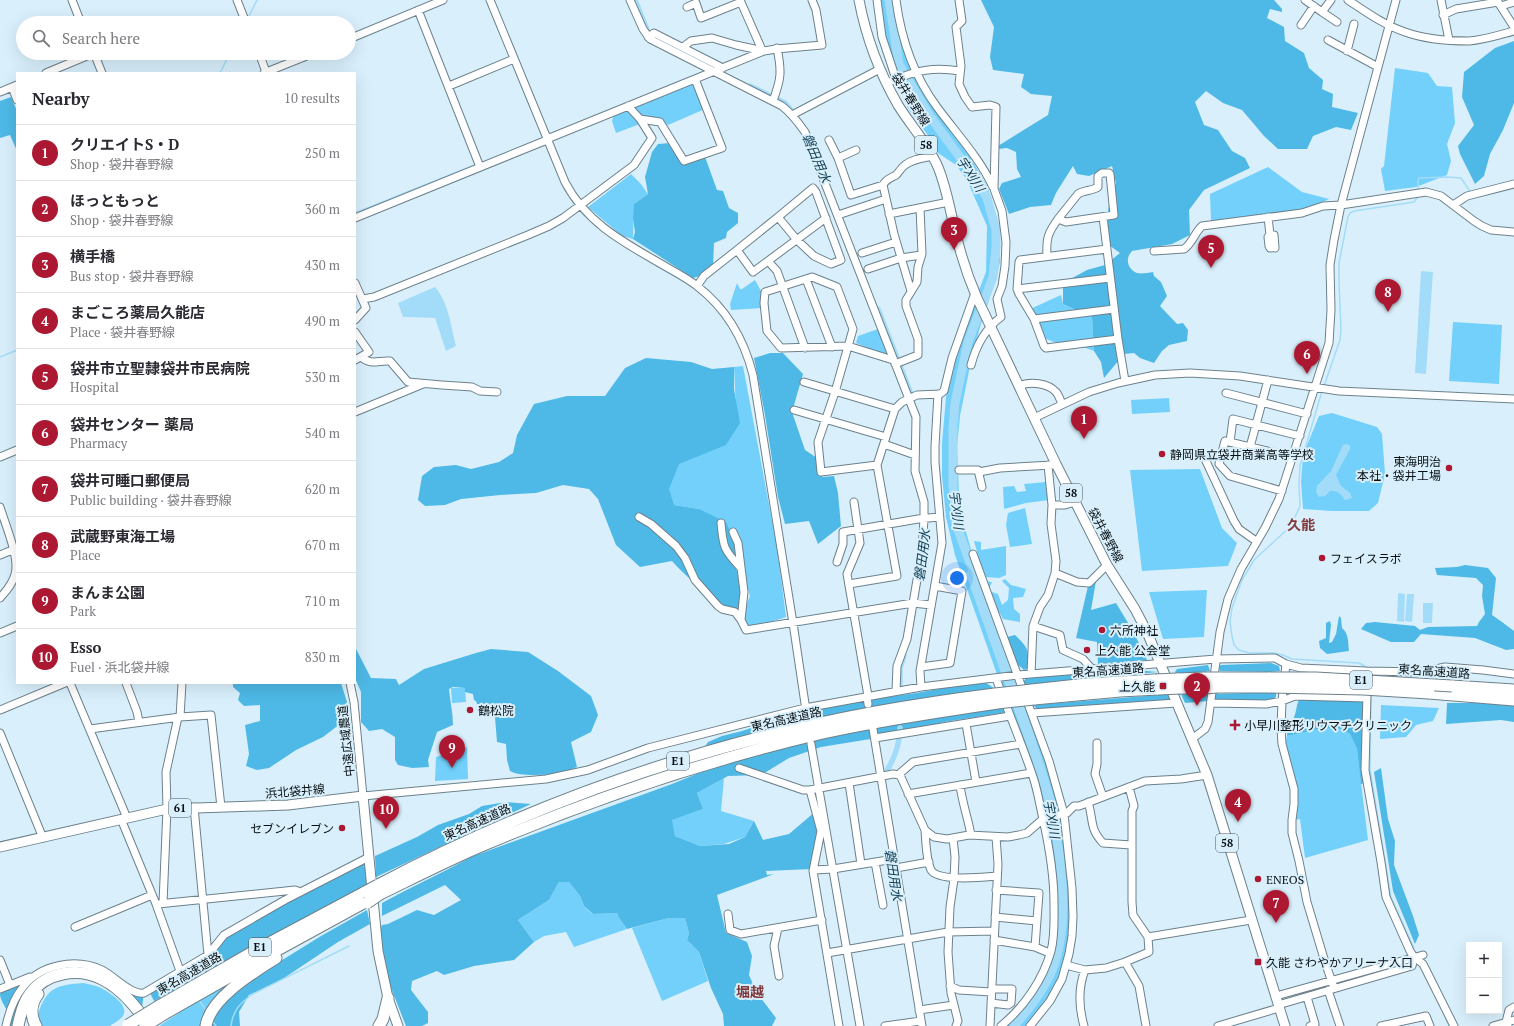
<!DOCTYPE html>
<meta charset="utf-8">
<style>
body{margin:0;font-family:"PT Serif","Noto Sans JP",serif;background:#f2f2f3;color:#2b2b33}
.controls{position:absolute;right:12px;bottom:12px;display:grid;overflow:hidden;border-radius:0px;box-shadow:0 4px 16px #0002}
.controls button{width:36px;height:36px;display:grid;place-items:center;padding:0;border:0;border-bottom:1px solid #e1e1e2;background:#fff;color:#2b2b33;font:20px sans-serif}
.you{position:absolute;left:957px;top:578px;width:14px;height:14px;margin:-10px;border:3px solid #fff;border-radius:50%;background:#1a73e8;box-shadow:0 0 0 6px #1a73e833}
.badge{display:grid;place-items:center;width:26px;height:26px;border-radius:50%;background:#ac1731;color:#fff;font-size:13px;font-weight:700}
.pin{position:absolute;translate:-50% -33px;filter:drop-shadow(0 1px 2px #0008)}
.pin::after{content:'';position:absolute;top:21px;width:14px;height:12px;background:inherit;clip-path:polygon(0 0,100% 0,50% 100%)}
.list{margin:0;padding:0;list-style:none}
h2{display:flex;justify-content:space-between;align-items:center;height:52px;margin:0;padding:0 16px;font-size:17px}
h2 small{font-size:13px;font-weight:400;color:#7c7c81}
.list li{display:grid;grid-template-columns:26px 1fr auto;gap:12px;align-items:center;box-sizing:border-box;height:56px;padding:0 16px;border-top:1px solid #e1e1e2}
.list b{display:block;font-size:15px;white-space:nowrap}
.list p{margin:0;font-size:13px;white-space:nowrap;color:#7c7c81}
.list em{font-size:13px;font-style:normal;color:#7c7c81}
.icon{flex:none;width:22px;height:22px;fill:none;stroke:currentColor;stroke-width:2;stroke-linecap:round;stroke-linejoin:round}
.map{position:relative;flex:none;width:1514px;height:1026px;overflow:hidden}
.search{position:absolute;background:#fff;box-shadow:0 4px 16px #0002;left:16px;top:16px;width:340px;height:44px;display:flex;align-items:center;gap:10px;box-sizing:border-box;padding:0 14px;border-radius:22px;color:#7c7c81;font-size:15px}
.panel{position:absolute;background:#fff;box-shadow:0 4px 16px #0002;left:16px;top:72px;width:340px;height:612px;border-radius:0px}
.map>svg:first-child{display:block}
</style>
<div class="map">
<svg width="1514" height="1026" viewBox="0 0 1514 1026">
<rect width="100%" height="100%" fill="#d9f0fc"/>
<path fill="#72d0fb" d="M878,0H895L908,58L965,148L988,188L998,223L1000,262L995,282L980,327L970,366L960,416L957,447L959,494L965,528L975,564L1035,727L1061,810L1072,907L1066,966L1056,989L1029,1026H1002L1020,1008L1051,952L1050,841L1012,717L955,555L946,517L942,476V443L946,397L955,353L986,272L987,226L967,180L956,165L935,151L927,134L907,107L910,99L897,76L884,40Z
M1395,68L1428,73L1437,86L1452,87L1455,123L1447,144L1451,161L1447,175L1416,187L1385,191L1381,169L1384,166Z
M694,82L705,109L668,125L656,118L642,117L633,107Z
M629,109L640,124L616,133L612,121L614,114Z
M1268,167L1302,192L1329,199L1311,208L1221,221H1211L1210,194Z
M631,174L641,184L648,194L634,204L633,239L622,236L588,207Z
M755,280L761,291L762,308L731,310L730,304L737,283L740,289H742Z
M1061,295L1063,304L1092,317L1094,351L1080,346H1064L1044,338L1028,310Z
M1453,322L1502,325L1499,384L1449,381Z
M878,329L887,352L885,355L856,343L858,336Z
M743,366L777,547L786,617L746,630L742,616L750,596L733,532L699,509L674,505L665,493L678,464L737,427L734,367Z
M1169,398L1170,412L1132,414L1131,400Z
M1332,413L1377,427L1382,434L1385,474L1378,503L1369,511H1332L1303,509L1301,482L1303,455L1319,416Z
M1200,469L1222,528L1237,543L1228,566L1142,571L1130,470Z
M1046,482L1049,500L1026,503L1004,509L1003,487L1014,486L1017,492L1026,491L1024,484Z
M1025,508L1032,544L1010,547L1006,525L1008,513Z
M974,541L981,542V550L1006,546V575L999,578L984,577Z
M1005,579L1011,585L1026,589L1023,597L1013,598L1014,609L1020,614V622L1003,619L994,603L985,581L992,582L989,589L992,592L998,594L1002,605L1008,600L1009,588L1002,581Z
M1207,590L1204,637L1163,639L1149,592Z
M451,688H465L466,702L452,703Z
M1381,705L1439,708L1433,721L1416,725L1406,737L1380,739Z
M1324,728H1338L1350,734L1357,749L1368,840L1305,858L1300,819L1296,820L1297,799L1285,743L1287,736Z
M467,747L468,779L435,781L436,757Z
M724,778L721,811L754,821L745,837L724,844L700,846L675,836L671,820L703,809L697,793Z
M559,882H569L580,896L584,906L592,914L617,913L619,918L627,929L574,947L566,932L544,936L534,942L518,920L549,900Z
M669,918H685L689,933L687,940L699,952L708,981L662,1001L632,928Z
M228,981L230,984L204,1026H159Z
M83,983C88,984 94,985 99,987C107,991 130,1004 123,1016C120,1020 114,1023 110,1026H42L38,1014C47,987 57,985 83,983Z"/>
<path fill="#4eb9e6" d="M981,0H1274L1282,9V12L1270,9L1267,18L1284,27L1285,41L1304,53L1309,68L1323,80L1322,89L1333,94L1332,107L1358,113L1351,130L1336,127L1313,136L1307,149H1278L1264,136L1242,110L1223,103L1206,91L1195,102L1204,125L1218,130L1232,151L1245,158L1250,168L1204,190L1189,210L1190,235L1172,244L1132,251C1125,258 1127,269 1137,273C1141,274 1148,273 1153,272L1154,276L1161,282L1167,296L1160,306L1177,324L1183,323L1188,330L1187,341L1169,345L1162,351L1154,363L1140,358L1134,353L1124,354L1104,378L1101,362L1094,351L1092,317L1063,304V283L1087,270L1105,265L1120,253L1106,243L1104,238L1110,198L1116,183L1112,166L1089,176L1077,174L1073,166L1056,193L1051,205L1030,207L1009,214L999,189L1002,183L1021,177L1017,169L1016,152L1007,148L998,149V146L1048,115L1052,96L1031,94L1021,87L1024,74L993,70L990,57L994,27Z
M1514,41V103L1503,130L1490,154L1484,176L1475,184L1460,154L1458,146L1474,125L1462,97L1464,72L1495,48Z
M11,97L17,111V151L10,135L0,138V101Z
M670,143L686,162L704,154L717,190L723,191L729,208L738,213V223L727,232L726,238L714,243L713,266L700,276L693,278L633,239L635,232L633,218L634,204L648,194L645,177L652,152L658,144Z
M770,353H783L803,374L792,412L805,450L817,458L822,477L834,476L838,493L841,526L818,544L809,521L785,524L778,497L765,415L754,358Z
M646,358L691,362L712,369L734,367V389L740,423L726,445L679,464L669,489L674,505L699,509L726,522L739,551L734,560L743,596V612L733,607H719C704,590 687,578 672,561L640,567L616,545L598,499L589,489L563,485L536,493L500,495L461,499L445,505L425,506L418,500L422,476L434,467L456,465L471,469L499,462L513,453L517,435L534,404L567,396H605L625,368Z
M1465,565L1488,568L1496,578L1492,615L1502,622L1514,631V649L1506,650L1475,638L1421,634L1414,642H1391L1361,629L1366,623L1375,622L1415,626L1420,630L1428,627L1477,626L1479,622L1485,614L1482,596L1483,585L1476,578L1437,575L1435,568L1457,567Z
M1096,581L1091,610L1116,603L1133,631L1147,660L1098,664L1097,642L1076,638L1088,586Z
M1339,616L1341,618L1342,628C1349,634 1348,642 1349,651L1327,654L1320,648L1319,641L1326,638V623L1330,621L1331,625L1329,643L1332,642L1336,634Z
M1015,635C1028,647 1030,651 1027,669L1024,670L1016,663L1007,637Z
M355,647L371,678L396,679L399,685L424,669L476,653L491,649L528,652L558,671L591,696L598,715L591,732L571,742L577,767C571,769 565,772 558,773C547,775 520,777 510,771L507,760L506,744L497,742L494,705L477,704L476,701L474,700L473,694L465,692V688L453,687L449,689C450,701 453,713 453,725L437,732L428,760L429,767L412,768L398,765L395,760V737L382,729L369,731L361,722V692L355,678Z
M1271,663L1279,666L1280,671L1269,672L1220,671L1219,667L1221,665Z
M1208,665L1210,671L1177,674L1175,672L1177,669Z
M1136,670L1158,672L1024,685V681L1027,676L1046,675H1077Z
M233,683H341L347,702L340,724L323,737L296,750L269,768L257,770L246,766L249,754L245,725L260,721V705L244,706L238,700L240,693L233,687Z
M986,683L994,688L887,704L704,748L708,742L722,736L742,731L775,720L845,703L916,693L955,686Z
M1276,692V697L1270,701H1215L1213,698L1214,694Z
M1209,693L1208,701L1185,703L1181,694Z
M1171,694V697L1165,702L1037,709L1033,705Z
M1300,698L1365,701V783L1361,784L1357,749L1350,734L1338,728H1324L1287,736C1287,729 1292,724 1294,717C1297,711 1296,704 1300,698Z
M1447,703H1499L1514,705V722L1501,720L1446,724Z
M1005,706L1008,712L944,722L883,737L821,747L789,758L761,775L728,776L697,793L703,809L672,820L675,836L700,846L729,844L745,837L754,821L763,840L789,834L816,811L819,826L812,869L766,871L767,875L774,874L717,895L726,933L747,942L752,956L749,975L757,993L776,1018L772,1026H724L723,1014L711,988L699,952L687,940L689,933L685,918H669L627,929L619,918L617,913L593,914L584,906L580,896L569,882H559L549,900L518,920L534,942L514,960L474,966L444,975L437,971L412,981L411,990L428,1012V1023L422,1026H406L386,975L380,930L382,925L388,924L417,910L434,915L461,900L445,885L382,916V903C411,887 442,873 471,857L672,784L726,762L877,726Z
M1381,768L1388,819L1395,841L1394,865L1413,916L1419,935L1415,944L1393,891L1374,772Z
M506,802L531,804L376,877L375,856L417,837L438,825L469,814L482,806Z
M364,863L368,884L154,1001L150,993L206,959L224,935Z
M367,910L370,924L338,942L281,980L249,995L239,1012L240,1026H206L222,1004L263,972L321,936Z
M74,964L144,993L142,1007L100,978L49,974L19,1026H5C6,1023 8,1017 8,1014C7,1008 0,1001 0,994C4,980 60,967 74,964Z"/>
<path fill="#a3dcf8" d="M1421,271L1433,272L1426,374L1415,373Z
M435,287C449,303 451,327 456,346L446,351L435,318L403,317L398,303Z
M1347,444L1350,446V449L1336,475L1341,486L1350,493L1352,498L1345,500C1341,495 1338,490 1330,491L1325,496L1319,497L1316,492L1317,486L1331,471L1343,445Z
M976,570C1003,648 1033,725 1056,804L1046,806L1036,771L965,572Z
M1398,593L1405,594L1404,622L1397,621Z
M1407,594H1414L1412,622L1405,621Z
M1423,603H1433L1432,623H1423Z"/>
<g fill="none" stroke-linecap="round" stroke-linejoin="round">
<path stroke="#a3dcf8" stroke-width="1.5" d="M247,20L257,0
M220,73L230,53
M480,163L543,138
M1418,191V180L1419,178L1448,177L1461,178L1471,193
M355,213L477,164
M0,357L17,350
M1324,386L1340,340L1341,329L1339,282V263L1348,217L1350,213L1354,211L1414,202L1417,198V195
M1322,391L1300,466L1299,484L1300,506L1291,526L1254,560L1242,580L1232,608L1230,622L1232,636L1234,645L1239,650L1249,653H1274L1283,655L1292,659L1359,663L1368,668
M0,520L5,531
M67,685L111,788
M1371,693L1370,769L1388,879L1391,897L1414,948
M184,972L189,982
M199,1000L207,1012
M1441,1007L1449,1026
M213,1022L216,1026
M231,1026C233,1010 240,1003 253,994L349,946"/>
<path stroke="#a3dcf8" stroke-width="5.5" d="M635,0L648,32L650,34
M750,86L785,103L797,117
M878,309L911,394
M900,688V668L904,656
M883,778C893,760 899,750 900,728"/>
<path stroke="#a3dcf8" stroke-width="9" d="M889,0L899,64L929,115L978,182L987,198L996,230V247L993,277L968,342L955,403L953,428V485L956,524L977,582
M1014,1026C1030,1008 1046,988 1054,965C1071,918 1060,841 1047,793"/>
<defs>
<path id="minor" d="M72,0L81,23
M237,0L246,23
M490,0L565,182C586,223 625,243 663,265C675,272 687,278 697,286C727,309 744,339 753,375L793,623L807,717
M630,0L643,29L650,39L782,106C791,113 798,122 805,132L916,417L915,471L924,502V519L922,550L907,639L897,666L896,691
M740,0L762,50
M877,0L882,37L896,79
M896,0C901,38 914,76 937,107C956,133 979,157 993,187
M959,0L962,21L956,27L961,66L959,84L965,97L972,107L990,105L996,107L994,189L1002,211L1006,242L1005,266L1002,286L997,299L1001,317C985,329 976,346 971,365
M1305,0L1322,12L1331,0
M1348,0C1366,12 1384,25 1405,32C1424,39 1448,41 1469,41C1484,40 1499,35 1514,31
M1441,0L1449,40
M1501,6L1514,2
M687,7L696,3L701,18L741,2
M418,10L480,167
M1322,12L1337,22
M1443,15L1456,9L1498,2L1514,27
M1301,25L1314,6
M648,37L654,33L723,68
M349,39L443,0
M1328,40L1378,67
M683,47L691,41L712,38L736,45L764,51
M1347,51L1354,24
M94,53L102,73
M259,53L266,72
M46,73L94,53
M264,73L314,53
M892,81C916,70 934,67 960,71
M449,86L514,59
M12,87L17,100
M0,92L17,85
M773,101C781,79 782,72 777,48
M628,106L640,119L660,122L684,161L722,148L695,79
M792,115L880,69
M547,139L764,51L776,49L822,45L816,10L812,0
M829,140L838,158L851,195L883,185
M838,158L856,150
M1453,205L1467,196L1514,184
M889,214L949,202
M838,215L886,199
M1103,217L1118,339L1125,381
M1268,217L1270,235H1274L1275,248
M355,218L547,140
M1270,235V237H1268L1269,246L1270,248L1275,247
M1107,249L1020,260L1019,262L1017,289L1019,294L1034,319L1044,346L1046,348L1118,339
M737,250L778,217L813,188L816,192L841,260L831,264L814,256L797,240L778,217
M1154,251L1184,249C1192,244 1195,232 1202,226L1302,213L1323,206L1341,205L1426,192L1441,196L1474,221L1482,226L1491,230L1514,232
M862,253L896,242
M1047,256C1046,238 1048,233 1058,219L1066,222L1114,215L1110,174L1109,173H1102L1098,176V187C1092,191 1084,190 1078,194L1058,219
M768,261L777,271L805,348
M868,269L901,258L921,255
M806,279L832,347
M355,283L366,308L355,320
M697,286L704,276L737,250L753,272L826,218
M1017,289L1110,278
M911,291L894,234L883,185C886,179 891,178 896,175C899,172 901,168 905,165C912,159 923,158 933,156
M363,299L374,297L528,235L549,226L563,218L634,165L652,138L640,119
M1034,319L1114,309
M355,332L369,352L355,360
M361,357C372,366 378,360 390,361L408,382L442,385L472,387L480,391L497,392
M895,364L918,355V339L906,306V300L917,282L918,267L922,254L920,208
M804,382L895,409
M1019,386C1030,381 1048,383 1056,392C1059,395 1060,400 1062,404
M1226,393L1307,414
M794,410L886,437
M355,412L423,384
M1034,418L1089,392L1118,383L1155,375L1190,373L1240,376L1339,391L1514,399
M1230,442L1233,419L1300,436
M884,444L915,455
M1250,447L1268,380
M0,457L17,450
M1205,459L1234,521L1239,529L1256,541
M877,465L821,472L818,442L835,392L853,329L837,287L812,277L765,292L764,303L767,331L781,348L848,346L893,360
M959,470H978L982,487
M979,472L1000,468L1052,465
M1282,491L1230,476L1219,464L1225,441L1293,457
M854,502L860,543L847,574L868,696
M1052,505H1065L1075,502
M0,507C5,524 20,558 15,574C13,584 6,591 0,598
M639,517L651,524L676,546L685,558L695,580L718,606L722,609L735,612L741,620
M721,523C723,547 724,550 740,567
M733,532L738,543L744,592L741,620L746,630L913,603L931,605
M973,554L1049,761L1064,814L1072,888L1073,917L1072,936L1069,954L1062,979L1050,1001L1030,1026
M0,555L17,548
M837,562L843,544V532L918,519L939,517
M1055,573L1077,582L1089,583L1107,565
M849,584L897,576L877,465L895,409L902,402L917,395L940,394L944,391L952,358L975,293
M1033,626L1060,635L1063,650L1083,659L1092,669
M0,633L17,626
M921,667L950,663L962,591L935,586
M1031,674L1033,626L1040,607L1048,595L1055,573L1056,561L1051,524L1052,505L1048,465
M996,678C1008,712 1023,746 1034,780C1038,793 1040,806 1043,819C1049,846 1054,874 1054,903C1054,918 1055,936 1051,951C1043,980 1024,1007 1001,1026
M70,683L127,818
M126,683L137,712L139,722
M350,683L354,702L363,796L546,779L588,770L648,748L805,708L921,687L1018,675L1216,659L1275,658L1286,664L1301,668L1366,671L1422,672L1445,667L1483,670L1514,674
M921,687L920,671L942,543L935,462V446L938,394
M1367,694L1365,770L1381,862L1386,897L1410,951L1414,957L1423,964L1454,1026
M867,696L868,704
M1211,703L1266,704L1282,701L1286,664
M0,710L65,683
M1032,713L1176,703
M180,717L182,683
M966,724L976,782
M90,729L180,717L211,715L221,807
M873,729L922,1026
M0,733L43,838
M875,738L1010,716
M1192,739L1205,729L1208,722L1220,632L1228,599L1241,569L1265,528L1279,499L1329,343L1331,310L1330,265L1334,240L1341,205L1396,0
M1097,743V764L1095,774L1103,797
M811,744L860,1026
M739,768L803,790H810L893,774L900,775L925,830L934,837L947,839L969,835L1008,837L1019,835L1027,833L1043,819L1067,813L1074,806H1079L1145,781L1181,779L1207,775
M898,775L913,762L1021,744
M849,783L861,864
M960,785C962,802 968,818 971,835
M810,790L821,831L813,871L839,1026
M908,794L1031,773
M1088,802C1094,821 1089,828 1103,843L1131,845
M194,807L208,955
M121,819L156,904L180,971
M925,830C926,843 926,859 931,870C938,882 985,877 997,876
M953,838L955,857L954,879L950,907L948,952L951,993L958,1021L956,1026
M875,862L883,905
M896,868L929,862
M814,870L833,869L894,859
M996,890L1039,893L1035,947
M163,903L167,809L166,772L178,717
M158,904L295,890L301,892
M728,914L730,930L741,934L822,920
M995,917L1037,921
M75,927L152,895
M778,928L774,946L779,976
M1148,937L1251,920
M994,940L1035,947L1047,952
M827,953L948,932L994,931
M0,960L10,985
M1125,962L1149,952L1148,937L1133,915L1132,902V811L1134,806L1129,787
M1066,965L1085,970L1106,968L1125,962L1139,986L1146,1026
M950,986L959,990L991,992
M1334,988L1325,962L1307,902L1299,861L1292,833V820L1294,804V789L1282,744L1281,728L1282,701L1295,696L1367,698
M0,989L30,977
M1328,990L1340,1026
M1276,996L1423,955
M1307,997L1315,1024L1310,1026
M991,1003L1008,1005L1011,1003L1012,989H992
M1278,1005L1412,966L1414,957
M919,1010L954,1005
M6,1026C9,1012 14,998 23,987C41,964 76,958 102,970C114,976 131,995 144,993L208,955L224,935L285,900L369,857
M885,1026L921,1021
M990,1026L998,864L996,837
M1084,1026C1079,1008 1078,988 1085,970
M1218,1026L1279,1008
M1381,1026L1426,1016L1430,1026
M1493,1026L1514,1020
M1508,1026L1506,1022L1509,1010L1514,1007"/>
<path id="major" d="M859,0C866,37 879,72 898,105C911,126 928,144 938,167C947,189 950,211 956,234C961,256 968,277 977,298L1056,464L1107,565L1135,609L1147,632L1207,775L1285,1026
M0,847L167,809L288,805L363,796L378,951L388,998L398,1026"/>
<path id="highway" d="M1219,678H1270
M1177,679L1204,678
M1452,686L1514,690
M1218,687H1270
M1181,688H1204
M1032,690L1087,684L1155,680
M1429,693L1514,700
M1034,699L1120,691L1158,689
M378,885C534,803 702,744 876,712C915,705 955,699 995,694
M380,894C415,877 450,859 486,844C595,798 708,760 823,733C880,720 939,712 997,703
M159,1006L258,949L365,892
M164,1014L259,960L367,901
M18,1026C20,1016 23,1003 30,994C46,972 78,967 102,979C122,989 136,1007 148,1024
M36,1026C30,1015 31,1003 38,994
M206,1026C210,998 254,972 276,958
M379,1026L383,1019L388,998"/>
</defs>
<use href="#minor" stroke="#6c818c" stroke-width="9"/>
<use href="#major" stroke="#6c818c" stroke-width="11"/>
<use href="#highway" stroke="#6c818c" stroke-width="13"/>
<use href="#minor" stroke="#fff" stroke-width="7"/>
<use href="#major" stroke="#fff" stroke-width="9"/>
<use href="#highway" stroke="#fff" stroke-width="11"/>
<defs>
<path id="highway-bridge" d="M1204,678H1219
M1270,678H1316L1452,686
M1155,680L1177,679
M1270,687L1363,689L1429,693
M1204,688L1218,687
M1158,689L1181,688
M995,694L1032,690
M997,703L1034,699
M365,892L378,885
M367,903L380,894
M128,1025L159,1006
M145,1026L164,1014"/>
</defs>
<use href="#highway-bridge" stroke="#6c818c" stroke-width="13" stroke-linecap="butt"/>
<use href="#highway-bridge" stroke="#fff" stroke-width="11"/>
</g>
<g fill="#ac1731" stroke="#d9f0fc" stroke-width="1.5">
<circle cx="1162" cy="454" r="4"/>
<circle cx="1449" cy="468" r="4"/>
<circle cx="1322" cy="558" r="4"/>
<circle cx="1102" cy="630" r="4"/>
<circle cx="1087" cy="650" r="4"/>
<rect x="1159" y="682" width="8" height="8" rx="2"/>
<circle cx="470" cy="710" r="4"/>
<path d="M1233 719h4v4h4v4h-4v4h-4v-4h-4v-4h4z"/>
<circle cx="342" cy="828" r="4"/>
<circle cx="1258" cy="879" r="4"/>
<rect x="1254" y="958" width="8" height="8" rx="2"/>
</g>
<g text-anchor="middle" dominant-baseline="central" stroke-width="4" stroke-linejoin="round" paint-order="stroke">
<g fill="#d9f0fc" stroke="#465259" stroke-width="1">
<rect x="915" y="136" width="22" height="18" rx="3"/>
<rect x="1060" y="484" width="22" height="18" rx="3"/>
<rect x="1350" y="671" width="22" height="18" rx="3"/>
<rect x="667" y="752" width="22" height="18" rx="3"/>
<rect x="169" y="799" width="22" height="18" rx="3"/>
<rect x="1216" y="834" width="22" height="18" rx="3"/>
<rect x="249" y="938" width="22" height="18" rx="3"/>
</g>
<g font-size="11" font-weight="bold" fill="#070f13">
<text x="926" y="145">58</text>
<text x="1071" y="493">58</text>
<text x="1361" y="680">E1</text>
<text x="678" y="761">E1</text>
<text x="180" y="808">61</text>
<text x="1227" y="843">58</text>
<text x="260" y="947">E1</text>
</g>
<g font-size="12" fill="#070f13" stroke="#d9f0fc">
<text transform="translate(911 99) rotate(58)">袋井春野線</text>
<text transform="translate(1106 535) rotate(62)">袋井春野線</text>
<text transform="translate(1108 670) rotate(-4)">東名高速道路</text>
<text transform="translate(1434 671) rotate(4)">東名高速道路</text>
<text transform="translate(786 719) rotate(-13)">東名高速道路</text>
<text transform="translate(346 741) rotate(-96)">中遠広域農道</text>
<text transform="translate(295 791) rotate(-5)">浜北袋井線</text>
<text transform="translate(477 822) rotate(-24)">東名高速道路</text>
<text transform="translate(189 973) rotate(-30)">東名高速道路</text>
</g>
<g font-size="12" fill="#070f13" stroke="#d9f0fc" text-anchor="start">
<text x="1170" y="454">静岡県立袋井商業高等学校</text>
<text x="1441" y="461" text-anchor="end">東海明治<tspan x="1441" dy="14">本社・袋井工場</tspan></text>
<text x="1330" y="558">フェイスラボ</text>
<text x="1110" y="630">六所神社</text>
<text x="1095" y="650">上久能 公会堂</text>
<text x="1155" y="686" text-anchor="end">上久能</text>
<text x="478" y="710">鶴松院</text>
<text x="1244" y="725">小早川整形リウマチクリニック</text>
<text x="334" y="828" text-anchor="end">セブンイレブン</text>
<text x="1266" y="879">ENEOS</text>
<text x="1266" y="962">久能 さわやかアリーナ入口</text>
</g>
<g font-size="13" font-style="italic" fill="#0d3c4f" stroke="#d9f0fc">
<text transform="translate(817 158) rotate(67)">磐田用水</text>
<text transform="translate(971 174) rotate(57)">宇刈川</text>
<text transform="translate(957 510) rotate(83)">宇刈川</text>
<text transform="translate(922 555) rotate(-83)">磐田用水</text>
<text transform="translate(1052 819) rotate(80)">宇刈川</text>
<text transform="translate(894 875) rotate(81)">磐田用水</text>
</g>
<g font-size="14" font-weight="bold" fill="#81393c" stroke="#d9f0fc">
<text x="1301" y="524">久能</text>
<text x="750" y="991">堀越</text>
</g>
</g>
</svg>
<div class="controls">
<button>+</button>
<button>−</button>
</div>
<div class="you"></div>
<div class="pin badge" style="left:1084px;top:439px">1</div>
<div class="pin badge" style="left:1197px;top:706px">2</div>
<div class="pin badge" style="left:954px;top:250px">3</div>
<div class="pin badge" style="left:1238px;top:822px">4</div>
<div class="pin badge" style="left:1211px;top:268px">5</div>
<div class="pin badge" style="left:1307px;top:374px">6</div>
<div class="pin badge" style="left:1276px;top:923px">7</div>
<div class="pin badge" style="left:1388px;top:312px">8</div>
<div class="pin badge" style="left:452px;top:768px">9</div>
<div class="pin badge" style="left:386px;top:829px">10</div>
<div class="search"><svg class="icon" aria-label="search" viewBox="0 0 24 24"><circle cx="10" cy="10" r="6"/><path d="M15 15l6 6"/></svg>Search here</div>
<section class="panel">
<h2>Nearby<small>10 results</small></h2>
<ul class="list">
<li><span class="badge">1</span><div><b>クリエイトS・D</b><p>Shop · 袋井春野線</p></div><em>250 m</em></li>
<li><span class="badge">2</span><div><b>ほっともっと</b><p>Shop · 袋井春野線</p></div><em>360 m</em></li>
<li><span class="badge">3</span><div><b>横手橋</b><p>Bus stop · 袋井春野線</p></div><em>430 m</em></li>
<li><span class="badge">4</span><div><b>まごころ薬局久能店</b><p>Place · 袋井春野線</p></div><em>490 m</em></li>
<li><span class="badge">5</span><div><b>袋井市立聖隷袋井市民病院</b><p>Hospital</p></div><em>530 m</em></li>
<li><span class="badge">6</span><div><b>袋井センター 薬局</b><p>Pharmacy</p></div><em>540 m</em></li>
<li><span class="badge">7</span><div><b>袋井可睡口郵便局</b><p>Public building · 袋井春野線</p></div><em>620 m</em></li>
<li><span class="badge">8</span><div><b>武蔵野東海工場</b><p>Place</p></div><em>670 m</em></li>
<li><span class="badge">9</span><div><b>まんま公園</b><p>Park</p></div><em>710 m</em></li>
<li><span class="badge">10</span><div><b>Esso</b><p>Fuel · 浜北袋井線</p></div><em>830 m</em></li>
</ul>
</section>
</div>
